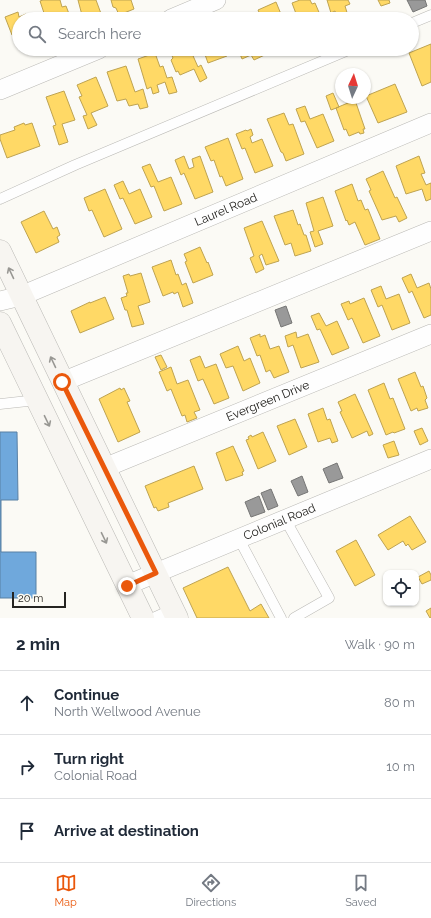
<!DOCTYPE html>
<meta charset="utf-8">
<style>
body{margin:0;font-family:Raleway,sans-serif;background:#f6f6f7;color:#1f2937}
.controls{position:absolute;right:12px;bottom:12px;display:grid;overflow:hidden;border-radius:8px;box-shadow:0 1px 3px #0004}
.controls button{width:36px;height:36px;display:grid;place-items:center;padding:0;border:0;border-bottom:1px solid #e0e1e3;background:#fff;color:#1f2937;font:20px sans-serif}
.compass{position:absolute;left:335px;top:68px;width:36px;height:36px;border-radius:50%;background:#fff;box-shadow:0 1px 3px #0004;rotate:4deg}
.scale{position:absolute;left:12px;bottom:10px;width:54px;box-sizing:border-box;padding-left:4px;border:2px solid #252421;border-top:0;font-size:11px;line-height:14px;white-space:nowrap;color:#252421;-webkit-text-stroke:3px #fdfbf3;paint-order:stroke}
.stop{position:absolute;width:12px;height:12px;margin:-9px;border:3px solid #ea580c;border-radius:50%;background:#fff}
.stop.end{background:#ea580c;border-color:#fff;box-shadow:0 1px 4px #0008}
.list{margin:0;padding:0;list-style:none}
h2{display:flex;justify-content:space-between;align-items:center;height:52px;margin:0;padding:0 16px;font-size:17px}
h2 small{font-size:13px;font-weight:400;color:#747a83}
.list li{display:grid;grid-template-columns:26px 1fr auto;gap:12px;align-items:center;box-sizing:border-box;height:64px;padding:0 16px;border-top:1px solid #e0e1e3}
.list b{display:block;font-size:15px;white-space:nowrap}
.list p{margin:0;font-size:13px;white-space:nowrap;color:#747a83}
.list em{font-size:13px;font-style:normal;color:#747a83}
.icon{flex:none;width:22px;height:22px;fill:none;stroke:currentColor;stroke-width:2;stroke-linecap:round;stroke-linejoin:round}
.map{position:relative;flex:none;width:431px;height:618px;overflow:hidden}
.search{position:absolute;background:#fff;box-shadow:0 1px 3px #0004;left:12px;right:12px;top:12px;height:44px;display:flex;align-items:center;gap:10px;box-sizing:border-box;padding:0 14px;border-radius:22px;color:#747a83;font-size:15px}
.sheet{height:244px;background:#fff}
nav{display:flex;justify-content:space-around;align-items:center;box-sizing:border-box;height:56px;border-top:1px solid #e0e1e3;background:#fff;font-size:11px;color:#747a83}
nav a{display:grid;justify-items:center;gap:2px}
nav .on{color:#ea580c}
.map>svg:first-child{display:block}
</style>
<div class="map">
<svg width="431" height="618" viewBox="0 0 431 618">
<rect width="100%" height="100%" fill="#fbfaf5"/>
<path fill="#ffd966" stroke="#bea351" d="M43,0H60L62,7L66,6L71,19H52L50,14L45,16L40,1Z
M78,0H96L103,19H83Z
M111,0H131L134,9L119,15L116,8L113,7Z
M300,0H310L312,4L315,3L321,17L315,19H298L292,3Z
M327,0H348L350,4L345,6L349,19H338L335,11L331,13Z
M378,0H389L390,3L381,6Z
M276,2L283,19H262L258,10Z
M18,12L19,17L26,14L28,19H19V38L17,33L12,35L5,17Z
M246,15L248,19H237Z
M431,44V82L422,86L409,53Z
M25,49H41L27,54Z
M169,49H190L198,67L201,65L207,78L200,82L194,69L180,75L178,71L176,72L171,60L173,58Z
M203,49H224L227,56L208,63Z
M238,49H267L269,53L254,60L251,55L242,59Z
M155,53L160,67L163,66L167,78L172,77L177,92L169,94L165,82L157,85L159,92L153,94L151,87L147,89L138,59Z
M126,66L135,92L143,89L148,107L140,109L138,104L129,106L126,99L117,101L107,72Z
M96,77L108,106L91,113L97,125L88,129L83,116L87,115L79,97L82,96L77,85Z
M395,84L407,112L378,123L366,96Z
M64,91L75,120L62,124L68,142L59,145L53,126L56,125L46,97Z
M333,93L339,107L331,110L326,96Z
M355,100L365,129H363L364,133L360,134L359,132L349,136L346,129L344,130L336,108Z
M305,106L310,119L323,114L334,141L317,148L305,121L301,122L296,109Z
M284,113L289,125L293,124L304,154L286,161L283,153L281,152L267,119Z
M24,123L25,125L32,123L40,146L7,158L0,139V135L15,130L14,127Z
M251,129L253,135L250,137L252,143L262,139L273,166L255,173L245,148L242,149L236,134L246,130L247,131Z
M228,138L243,179L226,186L222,176L220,177L214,160L211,161L205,147Z
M184,156L189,169L194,167L192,159L200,156L213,192L195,199L184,173L181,175L175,160Z
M419,156L425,173L421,174L426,185L431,183V199L426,201L422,189L406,194L396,166Z
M150,164L158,182L171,177L182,204L164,211L154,186L151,187L142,167Z
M383,171L395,198L397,197L407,218L399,222L396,216L382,220L369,191L371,190L366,179Z
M123,181L129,194L140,189L152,217L135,224L123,198L120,199L114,185Z
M352,184L358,201L361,200L365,210L368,209L380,239L365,245L355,222L349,225L347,220L346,221L335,191Z
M105,189L122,229L104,237L92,210L89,211L84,198Z
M323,197L333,226L318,231L323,244L315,247L310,232L314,231L306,203Z
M293,210L298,225L300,224L304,235H306L311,251L295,256L291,243L285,245L274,216Z
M44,211L53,229L57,227L60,235L57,237L59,242L36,253L21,222Z
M262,221L279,261L266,265L262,254L259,256L264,269L256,273L250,258L254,256L244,228Z
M200,247L207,263L208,262L213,275L193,283L185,262L187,261L184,254Z
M171,260L176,275L178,274L182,285L186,283L193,303L183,307L178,292L174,294L173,292L163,296L152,267Z
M141,273L150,302L138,306L144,324L132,327L127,310H125L121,298L127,296L126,293H128L123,276L129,274L130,276Z
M411,274L417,288L429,283L431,289V315L424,318L412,291L409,293L402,278Z
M381,286L386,299L399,294L410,323L392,330L382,305L378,307L371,290Z
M105,297L114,319L80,333L71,311L90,302V303Z
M364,298L380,336L363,343L352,318L348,320L341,304L349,301L350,304Z
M319,313L326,326L337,321L349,348L332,355L320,329L317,330L311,316Z
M296,332L297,338L308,334L319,362L301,368L293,345L288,347L285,336Z
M260,334V337L265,335L270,349L279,346L289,372L274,378L270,370L266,372L260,355L257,356L250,338Z
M238,346L244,361L250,358L260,383L243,391L233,366L226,368L220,354Z
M161,355L167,367L161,370L155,357Z
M200,356L205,368L216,364L229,398L214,404L203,379L198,381L190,360Z
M171,367L177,384L188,380L200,410L194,412L197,418L187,422L185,415L182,416L171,389L167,391L159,372Z
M415,372L421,387L423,386L427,398L425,400L428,408L418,411L417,408L411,411L398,379Z
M384,383L390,399L393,398L405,429L394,433L393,432L386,435L368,390Z
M120,388L121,390L124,388L130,401L127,402L140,432L118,442L99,399Z
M355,394L373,434L369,436L367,431L352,438L340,412L342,411L338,402Z
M323,408L327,420L330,419L338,441L332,443L330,438L318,442L308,414Z
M295,419L307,447L289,455L277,426Z
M422,428L428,441L420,445L414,431Z
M263,432L276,461L258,469L246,440L249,439L248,437L251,435L252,437Z
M394,441L399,455L388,458L383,445Z
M233,446L244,471L242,472L243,475L226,481L216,453Z
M194,466L203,489L168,503L169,507L158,511L156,507L154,508L145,486Z
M410,516L426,542L412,550L408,544L406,546L403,541L388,550L378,535Z
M356,540L375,575L355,586L336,551Z
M228,567L250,611L261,604L269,618H197L183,588Z
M429,571L431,575V580L422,584L418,577Z
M431,608V618H430L426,611Z"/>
<path fill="#6fa8dc" stroke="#5980a4" d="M0,432H17L18,500H1V552H36V598H0Z"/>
<path fill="#999" stroke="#767675" d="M407,0H425L427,6L413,12Z
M286,306L292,323L281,327L275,310Z
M337,463L343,478L329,483L323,469Z
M302,476L308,492L298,496L291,481Z
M271,489L278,506L268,510L261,493Z
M259,496L265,512L251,517L245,502Z"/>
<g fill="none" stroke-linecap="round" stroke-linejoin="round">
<defs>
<path id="lane" d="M412,23L431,15
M0,199L75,165L351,49
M0,404L37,400
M285,519L329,598L294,618
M239,539L281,618
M153,618L173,609"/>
<g id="street">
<path d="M171,19L216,0"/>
<path d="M0,90L99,49"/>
<path id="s1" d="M0,301L21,296L431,123"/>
<path d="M62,382L431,231"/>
<path id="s2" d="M104,468L431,334"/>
<path id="s3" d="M127,585L431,459"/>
</g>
<path id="secondary" d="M0,251L177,618
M0,323L143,618"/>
</defs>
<use href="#lane" stroke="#bab9b5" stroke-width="11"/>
<use href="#street" stroke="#bab9b5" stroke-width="20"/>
<use href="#secondary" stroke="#bab9b5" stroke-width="23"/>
<use href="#lane" stroke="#fefefe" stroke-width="10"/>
<use href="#street" stroke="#fefefe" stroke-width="19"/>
<use href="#secondary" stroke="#f7f5f1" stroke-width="22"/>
</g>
<defs><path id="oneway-shaft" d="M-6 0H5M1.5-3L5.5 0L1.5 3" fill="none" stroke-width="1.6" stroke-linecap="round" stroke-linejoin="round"/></defs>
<g stroke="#989793">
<use href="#oneway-shaft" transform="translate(11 273) rotate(-115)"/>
<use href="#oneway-shaft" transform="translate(53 362) rotate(-115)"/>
<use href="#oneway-shaft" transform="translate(47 421) rotate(64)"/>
<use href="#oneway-shaft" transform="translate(104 538) rotate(64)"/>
</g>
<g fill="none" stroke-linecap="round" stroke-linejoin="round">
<path stroke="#ea580c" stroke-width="5" d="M62,382L156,573L127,586"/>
</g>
<g text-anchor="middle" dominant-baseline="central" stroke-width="4" stroke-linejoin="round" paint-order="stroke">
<g font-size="12" fill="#252421" stroke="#fdfbf3">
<text stroke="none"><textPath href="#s1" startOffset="244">Laurel Road</textPath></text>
<text stroke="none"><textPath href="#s2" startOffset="177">Evergreen Drive</textPath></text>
<text stroke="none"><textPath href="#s3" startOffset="165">Colonial Road</textPath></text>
</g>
</g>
</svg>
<div class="controls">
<button><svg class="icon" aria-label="locate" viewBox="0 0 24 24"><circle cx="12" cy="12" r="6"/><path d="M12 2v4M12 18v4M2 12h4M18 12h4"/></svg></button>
</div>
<svg class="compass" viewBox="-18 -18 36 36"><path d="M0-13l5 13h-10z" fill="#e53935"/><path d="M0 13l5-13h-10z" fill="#747a83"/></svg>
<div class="scale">20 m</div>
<div class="stop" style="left:62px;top:382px"></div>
<div class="stop end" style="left:127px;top:586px"></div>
<div class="search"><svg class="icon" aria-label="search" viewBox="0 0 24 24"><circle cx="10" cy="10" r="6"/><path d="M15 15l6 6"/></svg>Search here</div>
</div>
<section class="sheet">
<h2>2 min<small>Walk · 90 m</small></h2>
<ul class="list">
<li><svg class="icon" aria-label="ahead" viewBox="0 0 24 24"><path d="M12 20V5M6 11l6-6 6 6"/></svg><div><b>Continue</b><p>North Wellwood Avenue</p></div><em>80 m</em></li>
<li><svg class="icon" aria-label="right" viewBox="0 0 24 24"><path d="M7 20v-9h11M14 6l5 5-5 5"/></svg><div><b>Turn right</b><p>Colonial Road</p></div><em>10 m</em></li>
<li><svg class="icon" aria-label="arrive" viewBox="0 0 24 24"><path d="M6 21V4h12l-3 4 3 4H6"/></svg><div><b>Arrive at destination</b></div></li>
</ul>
</section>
<nav>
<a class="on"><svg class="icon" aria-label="map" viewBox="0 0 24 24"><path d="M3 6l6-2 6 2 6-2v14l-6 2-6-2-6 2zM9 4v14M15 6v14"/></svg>Map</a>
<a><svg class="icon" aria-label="directions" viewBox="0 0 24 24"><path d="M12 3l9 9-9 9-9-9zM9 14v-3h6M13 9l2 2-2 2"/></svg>Directions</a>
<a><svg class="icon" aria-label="saved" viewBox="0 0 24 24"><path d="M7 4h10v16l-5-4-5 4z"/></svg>Saved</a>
</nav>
